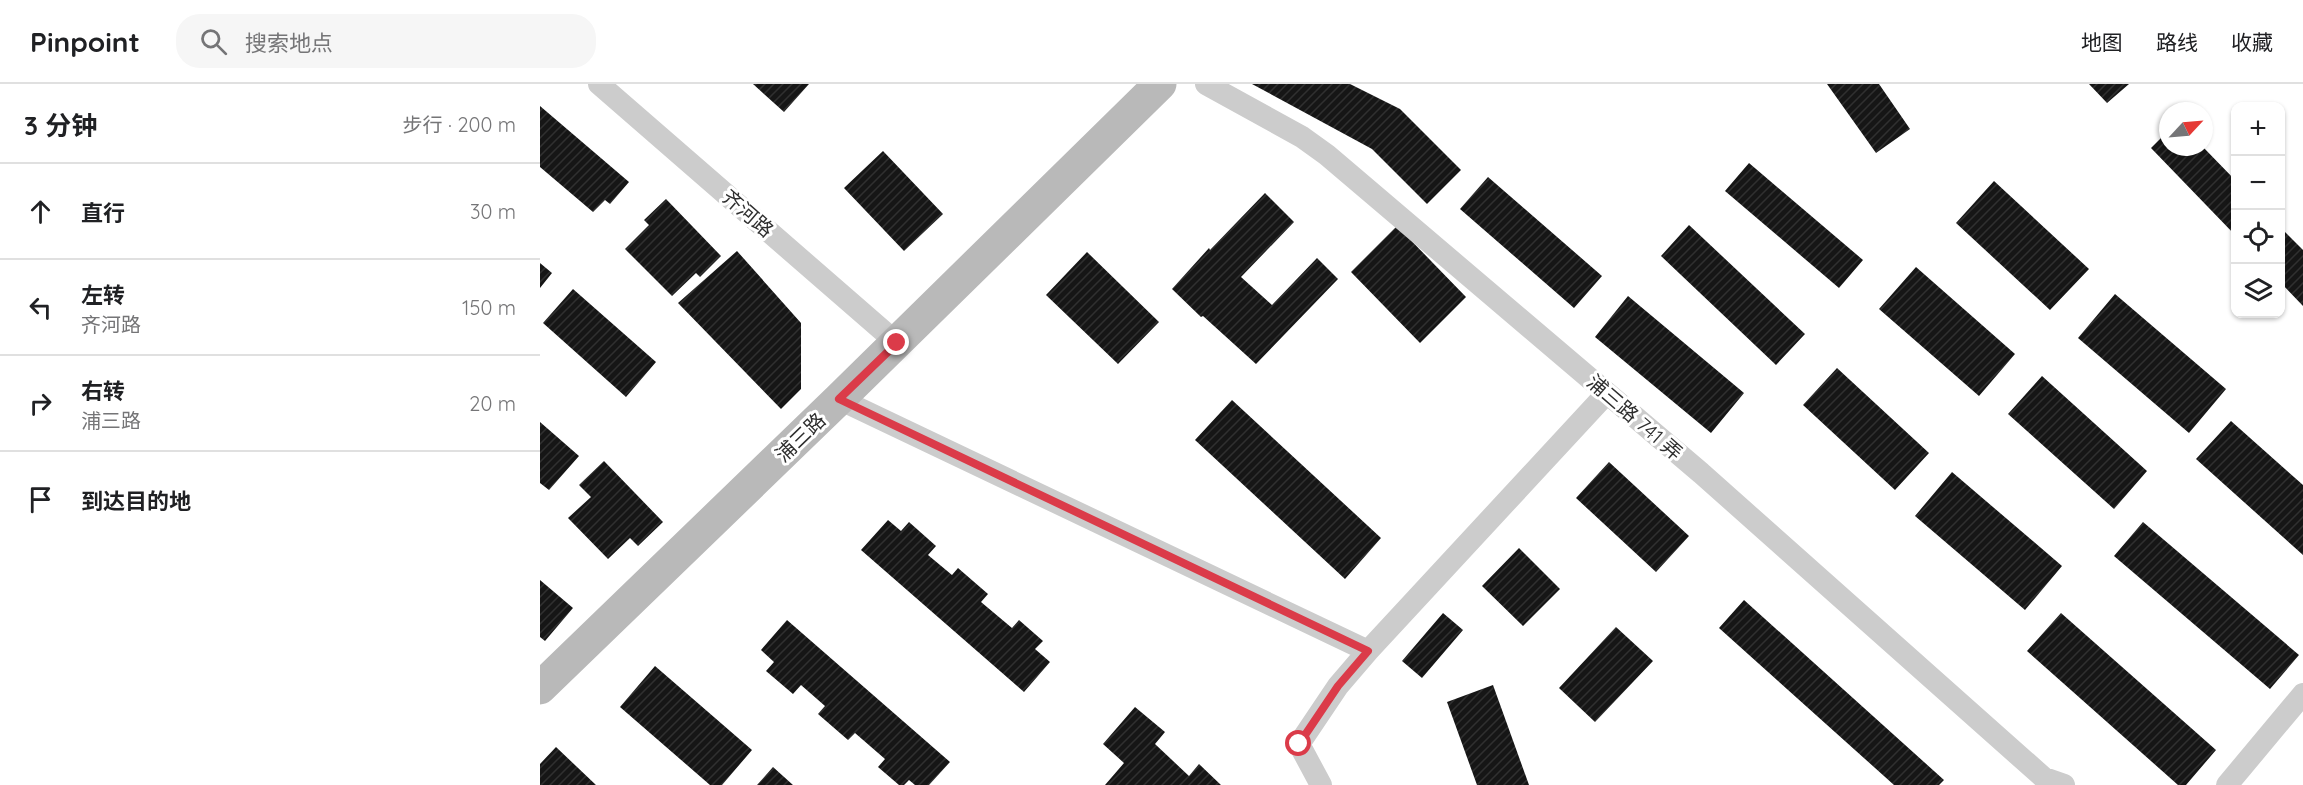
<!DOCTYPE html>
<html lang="zh">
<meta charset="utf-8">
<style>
body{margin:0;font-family:Quicksand,"Noto Sans SC",sans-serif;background:#f6f6f6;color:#202124}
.controls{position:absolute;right:18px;top:18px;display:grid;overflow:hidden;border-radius:12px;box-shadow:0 2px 4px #0004}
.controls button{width:54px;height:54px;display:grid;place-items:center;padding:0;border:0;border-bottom:2px solid #e0e0e0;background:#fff;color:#202124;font:30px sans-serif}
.compass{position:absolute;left:1619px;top:18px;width:54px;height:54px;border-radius:50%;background:#fff;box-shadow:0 2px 4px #0004;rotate:64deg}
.stop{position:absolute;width:18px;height:18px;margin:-14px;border:4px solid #db3b49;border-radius:50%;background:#fff}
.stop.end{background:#db3b49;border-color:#fff;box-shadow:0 2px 6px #0008}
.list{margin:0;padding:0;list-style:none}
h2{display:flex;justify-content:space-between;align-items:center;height:78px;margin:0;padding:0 24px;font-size:26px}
h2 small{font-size:20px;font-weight:400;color:#757577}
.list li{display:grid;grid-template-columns:39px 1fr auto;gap:18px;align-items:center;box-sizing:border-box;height:96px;padding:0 24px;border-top:2px solid #e0e0e0}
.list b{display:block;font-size:22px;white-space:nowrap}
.list p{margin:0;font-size:20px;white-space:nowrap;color:#757577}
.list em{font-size:20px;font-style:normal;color:#757577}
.icon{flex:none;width:33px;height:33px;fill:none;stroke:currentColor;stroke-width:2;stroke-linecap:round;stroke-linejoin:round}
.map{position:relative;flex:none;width:1763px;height:701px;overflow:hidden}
header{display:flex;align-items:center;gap:36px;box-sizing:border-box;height:84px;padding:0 30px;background:#fff;border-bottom:2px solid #e0e0e0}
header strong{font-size:28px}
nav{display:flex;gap:33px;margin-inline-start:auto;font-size:21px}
.search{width:420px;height:54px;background:#f6f6f6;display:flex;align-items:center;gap:15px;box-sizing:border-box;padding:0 21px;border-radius:24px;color:#757577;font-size:22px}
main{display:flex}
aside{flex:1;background:#fff}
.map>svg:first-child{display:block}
</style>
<header>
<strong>Pinpoint</strong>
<div class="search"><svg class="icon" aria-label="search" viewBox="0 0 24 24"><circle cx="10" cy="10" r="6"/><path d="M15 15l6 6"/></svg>搜索地点</div>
<nav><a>地图</a><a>路线</a><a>收藏</a></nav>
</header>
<main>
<aside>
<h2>3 分钟<small>步行 · 200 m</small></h2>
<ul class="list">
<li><svg class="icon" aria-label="ahead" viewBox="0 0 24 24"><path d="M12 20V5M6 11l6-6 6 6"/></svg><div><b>直行</b></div><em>30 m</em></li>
<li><svg class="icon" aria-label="left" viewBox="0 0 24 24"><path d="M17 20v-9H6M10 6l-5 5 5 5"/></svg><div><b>左转</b><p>齐河路</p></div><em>150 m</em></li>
<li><svg class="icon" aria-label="right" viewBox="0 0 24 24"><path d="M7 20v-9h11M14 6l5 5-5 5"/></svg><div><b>右转</b><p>浦三路</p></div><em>20 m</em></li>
<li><svg class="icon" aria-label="arrive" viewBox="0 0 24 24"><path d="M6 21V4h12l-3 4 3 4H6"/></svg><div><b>到达目的地</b></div></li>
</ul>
</aside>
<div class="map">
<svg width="1763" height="701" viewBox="0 0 1763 701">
<defs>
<pattern id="building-hatch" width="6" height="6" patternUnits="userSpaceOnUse" patternTransform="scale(1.5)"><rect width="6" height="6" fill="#161616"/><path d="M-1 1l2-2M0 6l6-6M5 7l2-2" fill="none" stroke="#303030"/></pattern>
</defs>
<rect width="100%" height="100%" fill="#fff"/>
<path fill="url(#building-hatch)" d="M213,0H269L244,28Z
M712,0H810L860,25L921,86L887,120L832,65Z
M1287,0H1339L1370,45L1336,69Z
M1549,0H1589L1567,19Z
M0,22L89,98L70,120L65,116L53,128L0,83Z
M1628,47V63H1663L1696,97V152L1611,64Z
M343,67L403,130L364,167L304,104Z
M1209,79L1323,176L1299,204L1185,107Z
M948,93L1062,192L1034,224L920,125Z
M1454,97L1549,185L1510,226L1416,139Z
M725,109L754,138L701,193L732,221L777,174L798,195L716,280L663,232L661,233L632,205L669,164L670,166Z
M126,115L181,172L160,193L156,189L132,212L85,165L109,141L104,136Z
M1149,141L1265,250L1236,281L1121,172Z
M857,142L926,213L880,259L811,188Z
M1740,143L1763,166V222L1740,198Z
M197,167L261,239V305L241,325L138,219Z
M547,168L619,238L578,280L506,211Z
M0,179L12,189L0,204Z
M1376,183L1475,270L1439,312L1339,225Z
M33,205L116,278L86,313L3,239Z
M1575,210L1686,305L1649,349L1538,254Z
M1088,212L1204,309L1171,349L1055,253Z
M1297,284L1389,369L1355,406L1263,321Z
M1502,292L1607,387L1574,425L1468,330Z
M692,316L841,454L805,495L655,356Z
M1691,337L1763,401V471L1656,375Z
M0,338L39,372L9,406L0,399Z
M64,377L123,438L98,462L90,454L68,475L28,434L51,413L39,401Z
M1069,378L1149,452L1116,488L1036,414Z
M1412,388L1522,482L1485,526L1375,432Z
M348,436L361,447L369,438L396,462L388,471L412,491L418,484L448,510L441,518L472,544L479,536L503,557L495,565L510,578L484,608L321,466Z
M1603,438L1759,571L1730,605L1574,472Z
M979,464L1020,505L983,542L942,502Z
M0,496L33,524L5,557L0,553Z
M1204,516L1404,696L1399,701H1354L1179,544Z
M903,529L923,546L882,594L862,577Z
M1521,529L1676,666L1646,701H1638L1487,567Z
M247,536L410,678L389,701H375L369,696L364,701H359L338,683L345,675L315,649L308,656L278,630L285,622L261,601L253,610L226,587L234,578L221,566Z
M1076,543L1113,577L1055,638L1019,604Z
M115,582L212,666L182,701H170L80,623Z
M953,601L989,701H937L907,618Z
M595,623L625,648L615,660L649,692L659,680L681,701H565L584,679L563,660Z
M16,663L56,701H0V680Z
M233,683L253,701H217Z"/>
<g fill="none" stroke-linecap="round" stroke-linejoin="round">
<path stroke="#ccc" stroke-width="22" d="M59,0L357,259
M666,0L762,53L787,71L1161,389L1504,694L1524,701
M299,315L828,567
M781,701L759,660L798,602L828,567L1067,309
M1687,701L1763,610"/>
<path stroke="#b9b9b9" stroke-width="33" d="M0,604L299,315L620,0"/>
</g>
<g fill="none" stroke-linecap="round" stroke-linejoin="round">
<path stroke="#db3b49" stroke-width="8" d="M357,259L299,315L828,567L798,602L759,660"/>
</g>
<g text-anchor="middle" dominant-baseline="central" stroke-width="6" stroke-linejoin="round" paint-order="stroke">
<g font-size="20" fill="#2f2f2f" stroke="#fff">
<text transform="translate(208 129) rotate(41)">齐河路</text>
<text transform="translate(1095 333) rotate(41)">浦三路 741 弄</text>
<text transform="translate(260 353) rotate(-44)">浦三路</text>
</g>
</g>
</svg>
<div class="controls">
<button>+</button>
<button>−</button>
<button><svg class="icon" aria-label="locate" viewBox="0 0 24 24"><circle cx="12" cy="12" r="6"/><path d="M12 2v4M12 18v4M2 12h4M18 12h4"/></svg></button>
<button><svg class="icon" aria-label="layers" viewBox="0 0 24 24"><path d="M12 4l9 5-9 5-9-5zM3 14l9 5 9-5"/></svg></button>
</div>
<svg class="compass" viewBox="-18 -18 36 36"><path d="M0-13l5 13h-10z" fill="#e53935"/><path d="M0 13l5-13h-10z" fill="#757577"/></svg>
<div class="stop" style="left:759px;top:660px"></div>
<div class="stop end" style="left:357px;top:259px"></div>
</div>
</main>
